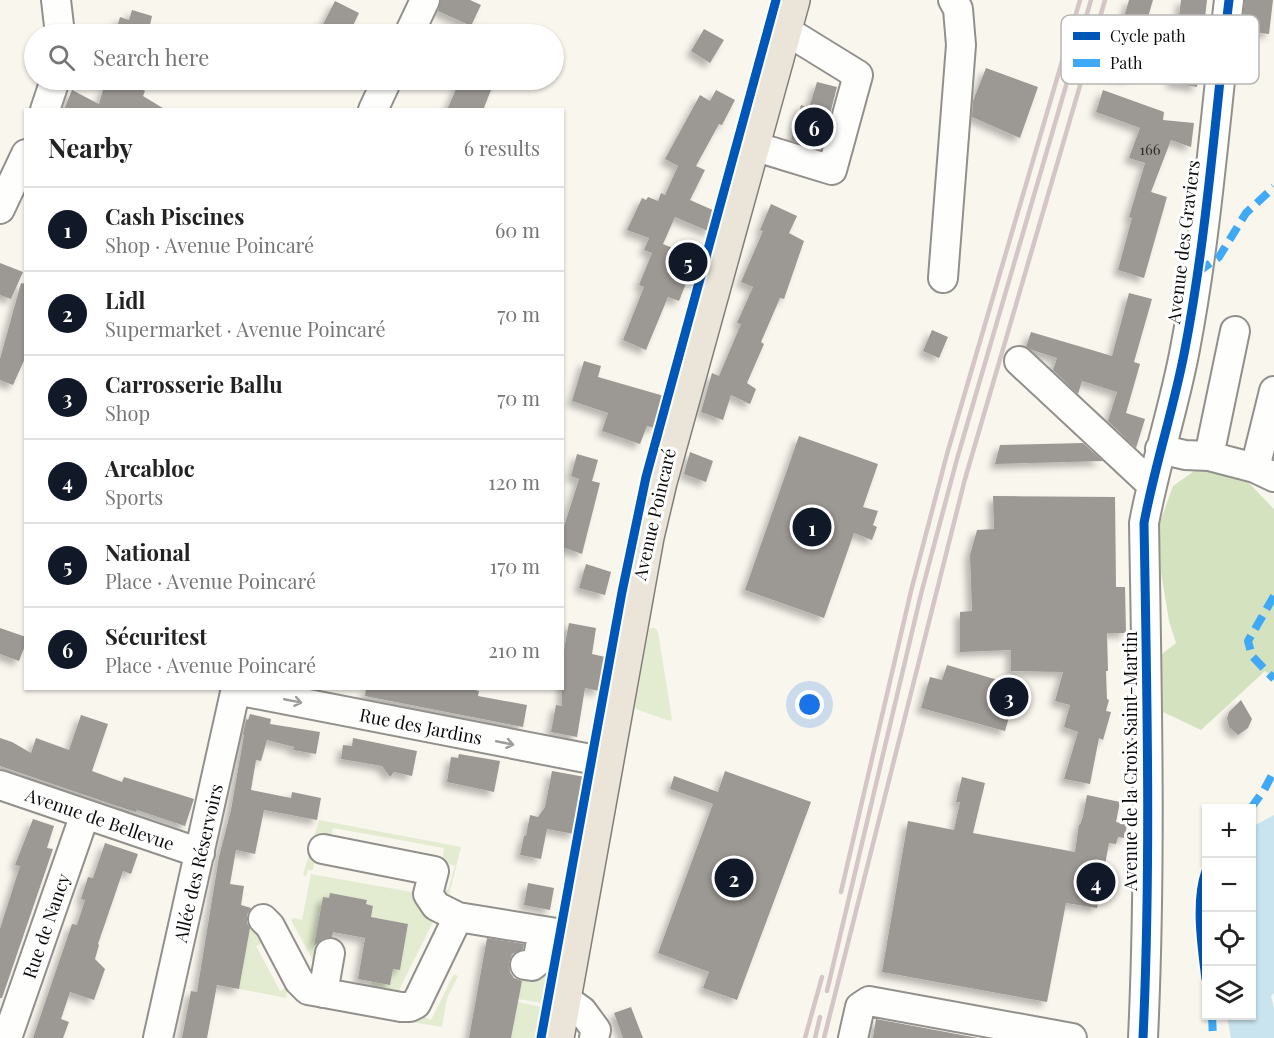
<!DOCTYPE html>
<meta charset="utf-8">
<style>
body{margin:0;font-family:"Playfair Display",serif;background:#f2f2f2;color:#222}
.controls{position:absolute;right:18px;bottom:18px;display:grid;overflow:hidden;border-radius:0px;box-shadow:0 2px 4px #0004}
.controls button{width:54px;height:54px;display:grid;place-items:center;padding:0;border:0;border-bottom:2px solid #e0e0e0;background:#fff;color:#222;font:30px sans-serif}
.you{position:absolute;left:810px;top:705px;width:21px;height:21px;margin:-15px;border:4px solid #fff;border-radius:50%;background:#1a73e8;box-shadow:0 0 0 9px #1a73e833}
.badge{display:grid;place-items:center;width:39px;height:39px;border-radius:50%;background:#111827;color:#fff;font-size:20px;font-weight:700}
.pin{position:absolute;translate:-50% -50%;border:3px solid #fff;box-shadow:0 2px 6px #0006}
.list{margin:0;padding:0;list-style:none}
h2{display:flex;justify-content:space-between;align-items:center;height:78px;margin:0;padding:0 24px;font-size:26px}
h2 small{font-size:20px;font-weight:400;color:#767676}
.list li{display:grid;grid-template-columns:39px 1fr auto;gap:18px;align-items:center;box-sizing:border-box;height:84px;padding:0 24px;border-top:2px solid #e0e0e0}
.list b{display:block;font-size:22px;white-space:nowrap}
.list p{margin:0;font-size:20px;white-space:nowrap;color:#767676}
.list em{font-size:20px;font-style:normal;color:#767676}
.icon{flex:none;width:33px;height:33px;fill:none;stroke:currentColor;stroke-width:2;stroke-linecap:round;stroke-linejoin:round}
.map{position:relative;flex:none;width:1274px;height:1038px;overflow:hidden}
.search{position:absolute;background:#fff;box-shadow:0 2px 4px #0004;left:24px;top:24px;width:540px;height:66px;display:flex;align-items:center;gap:15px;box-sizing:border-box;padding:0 21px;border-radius:33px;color:#767676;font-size:22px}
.panel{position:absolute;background:#fff;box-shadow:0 2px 4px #0004;left:24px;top:108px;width:540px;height:582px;border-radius:0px}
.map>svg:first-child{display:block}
</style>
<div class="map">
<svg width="1274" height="1038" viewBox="0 0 1274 1038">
<defs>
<filter id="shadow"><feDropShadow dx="-5" dy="5" stdDeviation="3" flood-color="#0004"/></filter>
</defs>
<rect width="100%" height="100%" fill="#f9f6ee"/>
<path fill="#e3ecd0" d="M651,628H655L658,632L672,719L670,721L638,710L635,707L649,629Z
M319,820L461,847L447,903L439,888L448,890L455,866L442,862L444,848L333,828L331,835L319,834L313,870H308L306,876L303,875Z
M311,874L417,893L420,878L425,877C426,907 420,901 445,920L444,928L433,922L399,990L411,997L409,1000L398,1001V996L372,991L369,996L372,981L390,984L393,969L400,970L408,924L371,917L373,906L366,904L367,900L331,894L329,898L323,897L315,946L324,948L318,983L315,985L306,977L318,970L291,920L294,918L302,920Z
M251,922L268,940L256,946L280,991L288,987L286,998L239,989Z
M554,938L542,1003L518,999L524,970Z
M454,974L458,976L447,998L442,1027L406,1021L414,1012L431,1020Z
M518,1002L542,1007L536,1038H511Z"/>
<path fill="#d4e2bf" d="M1200,467L1245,479L1274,509V679L1265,671L1201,730L1163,712L1162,654L1176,643L1169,621L1161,572L1159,525L1173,486Z"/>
<path fill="#c9e4ef" d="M1274,815V993L1271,996L1274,1008V1038H1231L1227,1016H1252V827Z"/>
<path fill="#9c9894" filter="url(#shadow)" d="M441,0H470L481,5L471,26L438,11Z
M1129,0H1153L1130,78L1107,75Z
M1181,0H1207L1197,87L1171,83Z
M1245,0H1273L1269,34L1252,32L1248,67L1238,65Z
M335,1L359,13L349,34H318Z
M132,10L152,16L150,25L168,29L167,34H115L120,17L129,20Z
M704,29L724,40L710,63L691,51Z
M986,68L1038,87L1020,138L972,117L973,101Z
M113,80H141L139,87L145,91L143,96L166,110H64L72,90L99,104L103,90Z
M460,80H495L483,110H447Z
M817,82L837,87L821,149L791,140L801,105L809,108Z
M716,90L735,100L722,125L719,124L696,166L705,170L690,200L715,211L710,232L675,217L663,244L696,258L679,301L668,297L646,350L623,340L644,287L639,285L652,253L644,250L649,238L627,230L642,198L646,200L648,197L658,201L661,193L665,195L678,166L665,159L700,95L710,101Z
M1103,90L1164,112L1163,120L1194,123L1191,147L1171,140L1151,192L1167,197L1144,278L1118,270L1132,218L1129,217L1145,163L1129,158L1140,128L1096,112Z
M771,204L797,216L789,233L804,241L784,299L780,298L761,342L764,344L747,383L756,389L750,404L731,395L723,420L701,412L712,373L719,376L741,324L737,323L753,287L741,282L763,231L760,230Z
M0,263L23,272L11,299L0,295Z
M21,283L26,284V356L13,385L0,380V359Z
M1129,293L1152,299L1134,362L1140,364L1126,413L1145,419L1136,448L1108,421L1117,392L1082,381L1078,394L1053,370L1057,358L1032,350L1026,347L1031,332L1112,356Z
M932,330L948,337L939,358L923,351Z
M584,361L601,366L598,377L664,396L655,428L647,426L640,444L602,431L608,413L572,401Z
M799,436L878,464L863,507L878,511L873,525L877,527L872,540L854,533L824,618L745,590Z
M1083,443L1103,461L995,464L1000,445Z
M690,452L713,461L706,482L684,474Z
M577,454L598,460L592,481L600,483L582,554L562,547V533L579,479L571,476Z
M993,496L1115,497L1116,587H1125L1126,633H1107L1108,671H1106L1107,699L1109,700L1106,711L1111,712L1103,740L1099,738L1090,784L1064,779L1078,732L1064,727L1070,705L1055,701L1063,672L1011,671V650L960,652V612L972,611L970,555L977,530L994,529Z
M586,564L611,572L605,595L579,588Z
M569,623L596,628L592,654L605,657L599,691L585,688L577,737L551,732L556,705L562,706V649L564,650Z
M0,628L26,637V643L19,661L0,654Z
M947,665L1018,686L1005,731L921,708L930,677L942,680Z
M366,688H467L479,691L478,696L527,705L523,727L365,696Z
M1241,700L1252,719L1248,728L1238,735L1229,727L1227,718L1229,712Z
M250,714L271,719L270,724L320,732L316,754L293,750L294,747L267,740L261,761L256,760L251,790L291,798L292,792L321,798L317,820L264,810L255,854L236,850L230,884L244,886L241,905L251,908L247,915V923L250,928L239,989L217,985L207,1038H182L191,991L197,992L219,857L231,810L244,735L243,734L246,719L248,720Z
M81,715L108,724L92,771L122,782L124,777L194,799L185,826L137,810L136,812L114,805L0,766V738L12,742L31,753L36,738L69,750Z
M353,738L417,751L412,776L394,772L390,777L382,766L341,759L343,745L352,746Z
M459,754L500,761L494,792L447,782L451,757L458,758Z
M552,771L585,777L574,834L547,829L541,859L520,855L524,836H526L530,815L538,817L545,807Z
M725,771L811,802L737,1000L703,988L709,972L658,953L713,804L670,789L674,776L718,792Z
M962,777L985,783L973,833L1075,852L1079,824L1080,825L1083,816L1087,795L1120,802L1116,822L1127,824L1125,838L1118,837L1116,844L1109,843L1097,908L1066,903L1047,1002L882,972L908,821L954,830L960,802H956Z
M33,819L54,826L47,848L53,849L2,998H0V929L20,866L15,865Z
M105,843L138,854L131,874L123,871L98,944L99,945L95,959L105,969L94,1000L70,992L61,1019L69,1022L63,1038H33L72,924L77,925L85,900L81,899L88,877L93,878Z
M528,883L554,888L550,910L524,905Z
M330,893L367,900L366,904L373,906L371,917L408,924L400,970L393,969L390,985L358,979L365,938L333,932L332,937L324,938L314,946L323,897L329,898Z
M487,938L524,944L523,949L512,954L509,963L510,972L514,978L522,981L511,1038H469Z
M631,1007L643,1038H623L614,1013Z
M876,1019L978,1038H873Z"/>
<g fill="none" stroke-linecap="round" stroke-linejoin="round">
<defs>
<path id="minor" d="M56,0L60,34
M409,34L425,0
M45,110L55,80
M373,110L387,80
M753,146L832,170L858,75L785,30
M0,209L26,154
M943,278L961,45L958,9L953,0
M1019,361L1151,484
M1160,449L1185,455L1209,456L1255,468L1274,477
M1209,456L1235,331
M1255,468L1274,391
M236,690L606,762
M0,785L200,853
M323,849L434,871L428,894L436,906L458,917L575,936
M263,919L270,926L299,981L308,990L401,1007H410L416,1004L458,917
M525,965L532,966L537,962L543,931
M323,993L330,953
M564,998L582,1011L596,1030L594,1038
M7,1038L85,814
M158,1038L236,688
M853,1038L860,1007L869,1001L1072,1038
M1143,1038C1151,866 1147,695 1144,523C1155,464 1174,408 1185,349C1207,234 1215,116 1229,0"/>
<path id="major" d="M557,1038L647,537L660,482L793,0"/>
</defs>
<use href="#minor" stroke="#92908d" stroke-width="32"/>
<use href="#major" stroke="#7f7e7a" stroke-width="36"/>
<use href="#minor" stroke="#fefefc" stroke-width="28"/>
<use href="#major" stroke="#eae4d9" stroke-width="33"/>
<path stroke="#d4c6c6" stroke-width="4.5" d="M841,892L911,591L947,454L1080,0
M827,991L921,594L957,459L1091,0
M805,1038L822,977
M815,1038L820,1017
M824,1038L965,479L1105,0"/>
<path stroke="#3fa9f5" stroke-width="8" stroke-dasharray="15 8" stroke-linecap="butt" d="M1198,272L1219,257L1246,213L1274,187
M1274,596L1248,641L1252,656L1274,679
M1251,808L1264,790L1274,771
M1212,1016L1213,1038"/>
<defs>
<path id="cycleway" d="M1206,871C1195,901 1202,947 1206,979
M541,1038L622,592L646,477L776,0
M1143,1038C1151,866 1147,695 1144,523C1155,464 1174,408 1185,349C1207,234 1215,116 1229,0"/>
</defs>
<use href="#cycleway" stroke="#fff" stroke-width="13"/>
<use href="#cycleway" stroke="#0057b8" stroke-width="9"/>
</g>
<defs><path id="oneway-shaft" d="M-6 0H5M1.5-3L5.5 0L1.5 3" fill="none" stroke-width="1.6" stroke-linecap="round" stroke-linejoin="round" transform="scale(1.5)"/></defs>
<g stroke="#9c9c9b">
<use href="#oneway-shaft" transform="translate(293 701) rotate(11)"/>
<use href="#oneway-shaft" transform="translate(505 743) rotate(11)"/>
</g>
<g text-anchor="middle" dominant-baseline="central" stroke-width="6" stroke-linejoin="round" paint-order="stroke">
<g font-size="15" fill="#2e2e2c">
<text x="1150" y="149">166</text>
</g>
<g font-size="18" fill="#0a0a0a" stroke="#fff">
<text transform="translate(1183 242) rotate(-83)">Avenue des Graviers</text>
<text transform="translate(654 514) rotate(-77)">Avenue Poincaré</text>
<text transform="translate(421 726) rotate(11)">Rue des Jardins</text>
<text transform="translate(1130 761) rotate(-90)">Avenue de la Croix Saint-Martin</text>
<text transform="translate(100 819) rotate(19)">Avenue de Bellevue</text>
<text transform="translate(198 863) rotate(-77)">Allée des Réservoirs</text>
<text transform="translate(46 926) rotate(-71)">Rue de Nancy</text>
</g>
</g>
<rect x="1061" y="15" width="198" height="69" rx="9" fill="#fff" stroke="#b6b6b6" stroke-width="1.5"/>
<rect x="1073" y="32" width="27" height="8" fill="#0057b8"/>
<rect x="1073" y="59" width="27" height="8" fill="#3fa9f5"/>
<g font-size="16" fill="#0a0a0a">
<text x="1110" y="42">Cycle path</text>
<text x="1110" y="69">Path</text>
</g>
</svg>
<div class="controls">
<button>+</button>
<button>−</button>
<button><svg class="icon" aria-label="locate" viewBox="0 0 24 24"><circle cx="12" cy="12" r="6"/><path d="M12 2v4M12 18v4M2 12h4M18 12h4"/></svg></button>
<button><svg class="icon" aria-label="layers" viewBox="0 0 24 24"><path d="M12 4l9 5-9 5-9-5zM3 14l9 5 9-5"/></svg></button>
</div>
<div class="you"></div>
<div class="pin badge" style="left:812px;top:527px">1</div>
<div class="pin badge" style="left:734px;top:878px">2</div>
<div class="pin badge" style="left:1009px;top:697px">3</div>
<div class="pin badge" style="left:1096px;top:882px">4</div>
<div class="pin badge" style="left:688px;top:262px">5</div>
<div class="pin badge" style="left:814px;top:127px">6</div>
<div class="search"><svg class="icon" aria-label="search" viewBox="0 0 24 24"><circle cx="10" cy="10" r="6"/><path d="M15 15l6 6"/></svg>Search here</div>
<section class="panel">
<h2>Nearby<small>6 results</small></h2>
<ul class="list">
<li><span class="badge">1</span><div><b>Cash Piscines</b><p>Shop · Avenue Poincaré</p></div><em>60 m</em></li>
<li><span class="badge">2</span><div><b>Lidl</b><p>Supermarket · Avenue Poincaré</p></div><em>70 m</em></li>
<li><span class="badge">3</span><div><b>Carrosserie Ballu</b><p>Shop</p></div><em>70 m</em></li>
<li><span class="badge">4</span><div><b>Arcabloc</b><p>Sports</p></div><em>120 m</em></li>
<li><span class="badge">5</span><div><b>National</b><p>Place · Avenue Poincaré</p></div><em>170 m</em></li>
<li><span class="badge">6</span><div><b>Sécuritest</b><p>Place · Avenue Poincaré</p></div><em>210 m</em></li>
</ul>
</section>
</div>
